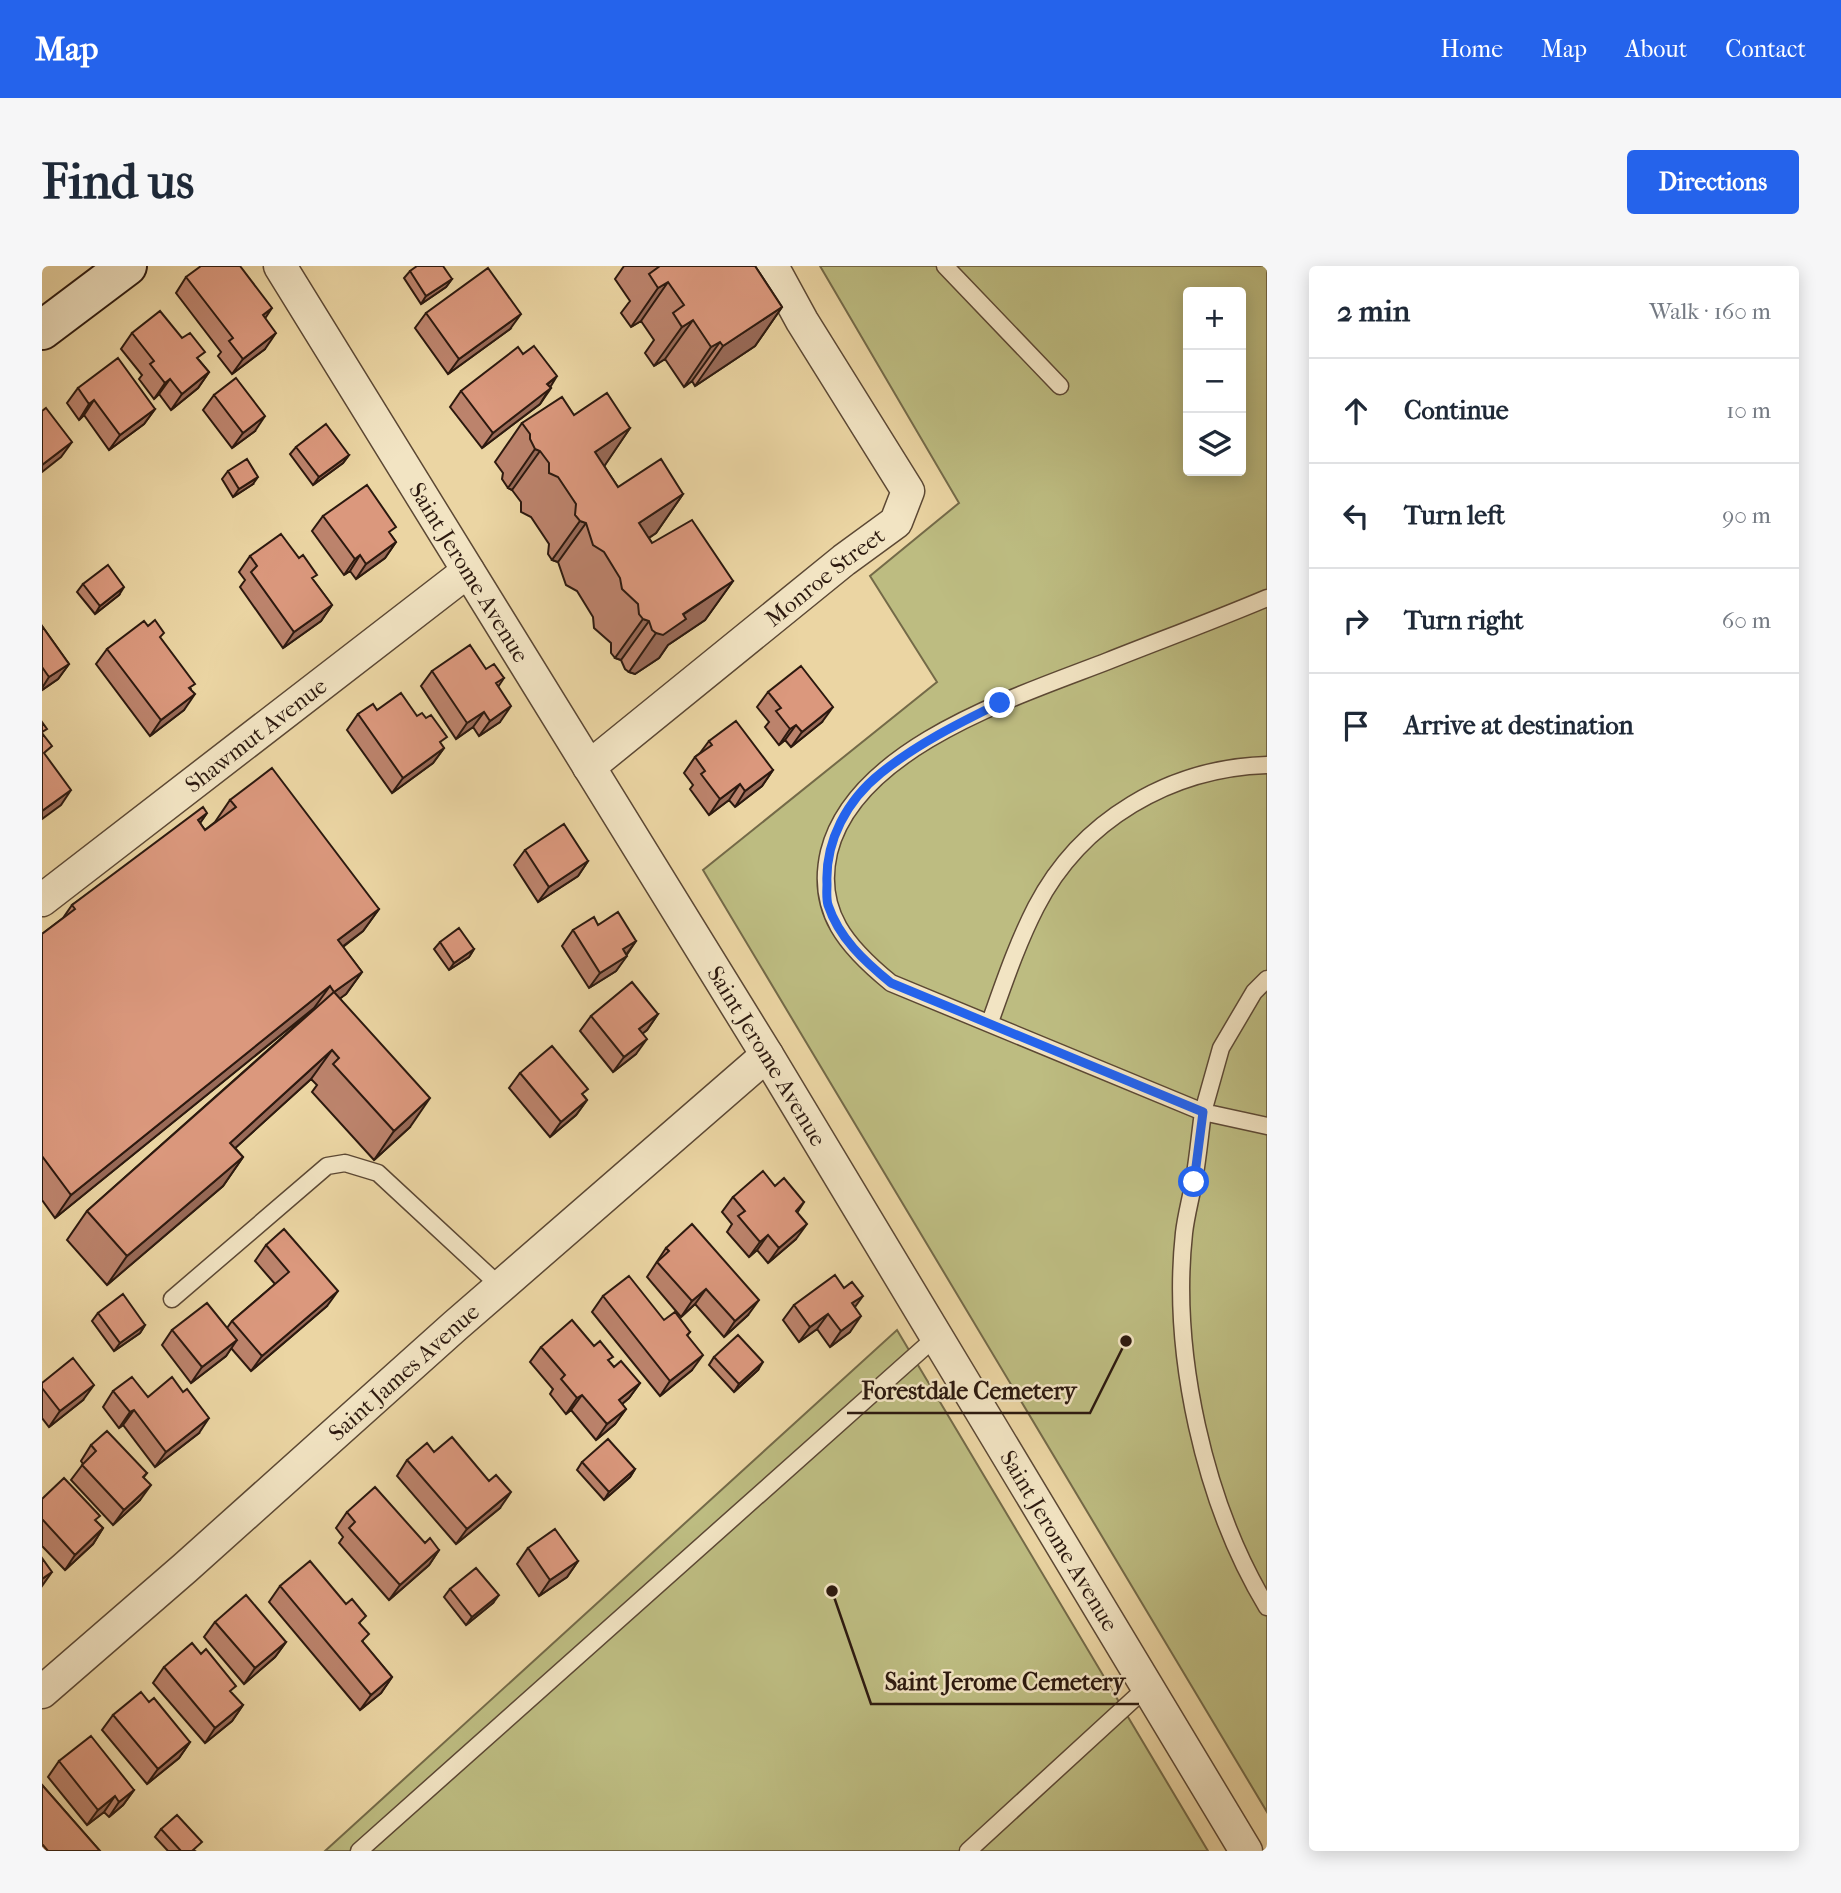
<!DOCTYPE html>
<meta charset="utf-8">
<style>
body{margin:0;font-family:"IM FELL French Canon",serif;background:#f6f6f7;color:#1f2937}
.controls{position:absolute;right:21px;top:21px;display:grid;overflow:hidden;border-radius:7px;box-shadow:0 4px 18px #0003}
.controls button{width:63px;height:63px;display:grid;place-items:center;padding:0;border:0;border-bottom:2px solid #e0e1e3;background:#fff;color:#1f2937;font:35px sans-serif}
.stop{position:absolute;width:21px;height:21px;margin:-16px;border:5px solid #2563eb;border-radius:50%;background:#fff}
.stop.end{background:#2563eb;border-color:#fff;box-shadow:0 2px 7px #0008}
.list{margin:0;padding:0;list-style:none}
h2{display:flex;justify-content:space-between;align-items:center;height:91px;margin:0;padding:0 28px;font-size:30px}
h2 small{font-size:23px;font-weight:400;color:#747a83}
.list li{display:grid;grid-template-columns:46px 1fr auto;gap:21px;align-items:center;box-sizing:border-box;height:105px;padding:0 28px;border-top:2px solid #e0e1e3}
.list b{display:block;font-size:26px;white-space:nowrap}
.list em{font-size:23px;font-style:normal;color:#747a83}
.icon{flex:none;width:38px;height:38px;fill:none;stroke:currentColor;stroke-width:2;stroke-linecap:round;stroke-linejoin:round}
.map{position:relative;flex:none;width:1225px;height:1585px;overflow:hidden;border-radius:7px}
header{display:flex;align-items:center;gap:42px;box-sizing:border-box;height:98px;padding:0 35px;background:#2563eb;color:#fff}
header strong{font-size:33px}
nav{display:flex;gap:38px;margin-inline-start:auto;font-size:24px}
.intro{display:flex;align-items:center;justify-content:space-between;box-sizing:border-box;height:168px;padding:0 42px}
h1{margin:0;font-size:49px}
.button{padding:18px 32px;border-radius:7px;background:#2563eb;color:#fff;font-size:24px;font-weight:700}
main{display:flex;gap:42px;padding:0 42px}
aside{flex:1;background:#fff;border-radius:7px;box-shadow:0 4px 18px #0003}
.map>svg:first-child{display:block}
</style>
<header>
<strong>Map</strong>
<nav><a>Home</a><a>Map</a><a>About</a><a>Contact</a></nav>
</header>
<div class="intro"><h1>Find us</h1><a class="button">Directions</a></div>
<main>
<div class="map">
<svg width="1225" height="1585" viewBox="0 0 1225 1585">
<rect width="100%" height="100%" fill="#ebd5a3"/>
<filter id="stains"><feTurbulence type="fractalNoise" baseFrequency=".00286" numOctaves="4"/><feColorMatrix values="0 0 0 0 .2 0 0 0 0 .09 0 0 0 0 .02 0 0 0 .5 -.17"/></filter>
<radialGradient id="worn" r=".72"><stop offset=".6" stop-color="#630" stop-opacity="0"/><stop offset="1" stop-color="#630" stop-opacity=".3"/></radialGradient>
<path fill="#bdbc81" stroke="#746a48" stroke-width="2" fill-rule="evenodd" d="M778,0H1225V1546L661,604L895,416L828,310L917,237ZM1146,26H1199V205H1146Z
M855,1064L1166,1585H283Z"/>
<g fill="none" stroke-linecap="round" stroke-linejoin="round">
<defs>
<path id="service" d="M903,0L1018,120
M1225,332C1173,354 1119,374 1066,395C976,430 813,481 787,586C773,646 806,682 849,717L1161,846C1158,868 1156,891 1152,914C1149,932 1144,949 1142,967C1129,1087 1162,1237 1225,1341
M1225,713L1212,726L1179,782L1161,846L1225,860
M948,756C962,717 975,678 994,641C1039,554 1128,502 1225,499
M130,1033L285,900L303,897L336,907L459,1021
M317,1585L895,1070
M926,1585L1106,1420"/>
<g id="minor">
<path id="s1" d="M238,0L725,789L1204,1585"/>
<path id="s2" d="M547,501L802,294L854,256L866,225L760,55L730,0"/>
<path id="s3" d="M0,634L426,305"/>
<path id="s4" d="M0,1426L143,1302L413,1060L725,789"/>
</g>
<path id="secondary" d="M0,64L85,0"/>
</defs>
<use href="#service" stroke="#5c4834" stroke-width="19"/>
<use href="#minor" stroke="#5c4834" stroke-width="35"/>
<use href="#secondary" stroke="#2c190f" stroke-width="42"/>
<use href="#service" stroke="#f2e4c3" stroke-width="16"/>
<use href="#minor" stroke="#f2e4c3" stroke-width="32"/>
<use href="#secondary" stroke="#f2e4c3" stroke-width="38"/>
</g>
<path fill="#bc836c" stroke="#2c190f" stroke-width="2" d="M582,0H713L740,41L713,80L653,120L650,115L642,121L623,93L612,100L603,87L612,74L599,55L589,61L579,47L588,35L573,13Z
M368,5L410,13L404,21L379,38L362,12Z
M144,11L223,52V83L190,108L176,90L179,86L134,27Z
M384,47L468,63L406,108L373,62Z
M90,67L157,94L167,106L156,122L129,144L117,128L112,133L97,113L100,109L79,83Z
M508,121L509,122L498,138L440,182L408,141L419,125Z
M36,122L113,143L102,158L67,184L42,149L37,154L25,137Z
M172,129L213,165L190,182L161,144Z
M532,149L588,162L562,200L576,221L641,228L614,267L607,272L610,277L691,315L663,354L626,379L617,392L593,408L587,406L583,403L579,394L573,392L569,387V377L552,362L551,351L535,325L524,319L516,296L510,294L506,288L507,278L489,251L479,246V236L470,224L466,222L460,213L461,207L453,196L480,157Z
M254,181L307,189L301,197L271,219L248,188Z
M186,205L211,218L191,231L180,213Z
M281,250L349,269L354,276L343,292L314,313L308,305L302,309L270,265Z
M208,290L271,314L290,339L279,355L241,382L198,321L203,314L197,306Z
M41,318L77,329L53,348L35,326Z
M0,360L27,398L16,413L0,424Z
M106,360L119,373L149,423L142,444L108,470L54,398L65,383Z
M444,403L462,412L456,421L458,456L437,470L431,461L414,473L379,420L390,405Z
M726,426L780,456L749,481L743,474L737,479L723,461L727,456L715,441Z
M335,444L375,450L402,482L391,497L350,527L305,464L316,448Z
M667,475L731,504L720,520L693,541L687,534L667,549L648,523L651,519L642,507L653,491L658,487Z
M188,534L337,643L321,665L301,681L320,706L304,728L298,732L368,861L332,894L270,826L275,819L269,813L193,882L201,891L181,920L65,1019L25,974L45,945L272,743V742L13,952L0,934V668L21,652L30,639L165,547L158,557L163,564L173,556Z
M483,584L546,595L536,610L496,636L472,599Z
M556,659L594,675L574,705L547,722L520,680L531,664Z
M398,676L432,683L427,691L407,704L392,683Z
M616,748L605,764L601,767L594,788L571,806L538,765L549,750Z
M478,807L542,830L545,834L534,849L508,871L467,822Z
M733,920L762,936L755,947L754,973L726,997L715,984L707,991L685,966L690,958L680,946L691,931Z
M224,979L285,1040L209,1105L189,1082L184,1090L149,1117L120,1079L130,1064L185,1062L190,1055L233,1018L213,995Z
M624,982L706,1049L682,1071L653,1038L639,1051L605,1011Z
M561,1030L648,1066L645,1070L650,1104L618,1130L550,1046Z
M752,1039L813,1041L808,1066L788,1081L775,1063L757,1076L741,1054Z
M56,1047L103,1059L98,1067L72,1085L50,1055Z
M552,1080L572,1101L598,1117L587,1132L580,1138L584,1143L573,1158L554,1174L529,1144L524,1148L508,1128L511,1123L488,1096L499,1081Z
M672,1091L716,1104L692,1126L667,1099Z
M0,1117L41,1134L7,1161L0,1152Z
M71,1125L106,1131L157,1167L113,1201L81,1159L77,1162L61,1141Z
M49,1179L105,1207L102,1211L98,1234L71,1259L29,1214L41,1198L39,1195Z
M392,1186L458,1242L414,1278L355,1210L365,1194Z
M540,1196L593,1203L588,1211L562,1234L535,1204Z
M0,1233L54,1255L61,1262L51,1278L23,1304L0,1280Z
M305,1246L383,1277L397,1284L387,1299L347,1334L297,1277L301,1271L294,1262Z
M486,1282L536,1295L525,1311L497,1330L475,1298Z
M238,1320L318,1358L321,1377L350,1411L339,1427L318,1444L227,1336Z
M408,1323L451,1337L424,1359L402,1331Z
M173,1356L244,1376L233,1391L202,1418L162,1371Z
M122,1401L201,1439L190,1455L163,1477L111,1417Z
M71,1449L148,1476L137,1492L105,1518L60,1464Z
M17,1495L92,1524L81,1539L67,1551L62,1546L45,1559L6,1511Z
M0,1519L58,1585H0Z
M119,1563L153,1585H126L113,1571Z"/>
<path fill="#996a58" stroke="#2c190f" stroke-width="2" d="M410,13L404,21L379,38L384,30Z
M626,16L599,55L589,61L616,22Z
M740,41L713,80L653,120L681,80Z
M230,42L220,57L221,49Z
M479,48L468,63L406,108L417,93Z
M651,54L623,93L612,100L640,61Z
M234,67L223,83L190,108L201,93Z
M678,76L650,115L642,121L669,81Z
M167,106L156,122L129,144L140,128Z
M515,110L498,138L440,182L451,167Z
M128,113L117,128L112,133L123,117Z
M52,134L42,149L37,154L47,138Z
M113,143L102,158L67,184L78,169Z
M223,150L213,165L190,182L201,167Z
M588,162L561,202L553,186Z
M30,176L19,191L0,206V199Z
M493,183L498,185L470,224L466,222Z
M307,189L301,197L271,219L277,211Z
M216,211L211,218L191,231L197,223Z
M641,228L614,267L570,296L597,257Z
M538,255L544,257L516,296L510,294Z
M354,276L343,292L314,313L324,298Z
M318,289L308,305L302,309L313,293Z
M691,315L663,354L626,379L617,392L593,408L587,406L614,367Z
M82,321L77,329L53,348L58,340Z
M290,339L279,355L241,382L252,366Z
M601,353L607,355L579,394L573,392Z
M27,398L16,413L0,424V422L7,411Z
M153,428L142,444L108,470L119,454Z
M469,440L458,456L437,470L448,455Z
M791,441L780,456L749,481L760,466Z
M442,446L431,461L414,473L425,457Z
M754,459L743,474L737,479L748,463Z
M402,482L391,497L350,527L361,512Z
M731,504L720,520L693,541L703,525Z
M698,518L687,534L667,549L678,533Z
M29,524L19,539L0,553V545Z
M165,547L149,570L156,554Z
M546,595L536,610L496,636L507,621Z
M337,643L321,665L280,696L296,674Z
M594,675L583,690L581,683Z
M432,683L427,691L407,704L412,697Z
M585,690L574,705L547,722L558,707Z
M320,706L304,728L276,749L292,726Z
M288,720L272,742L13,952L29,929Z
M616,748L605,764L586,779L597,763Z
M605,773L594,788L571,806L582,791Z
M290,784L269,813L167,906L188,877Z
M388,832L368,861L332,894L352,865Z
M545,834L534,849L508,871L519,856Z
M201,891L181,920L65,1019L85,990Z
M765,958L754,973L726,997L737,982Z
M726,969L715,984L707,991L718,976Z
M664,1023L653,1038L639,1051L650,1035Z
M296,1025L285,1040L209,1105L220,1090Z
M821,1030L810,1045V1037Z
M717,1034L706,1049L682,1071L693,1055Z
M786,1048L775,1063L757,1076L768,1061Z
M819,1050L808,1066L788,1081L799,1065Z
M103,1059L98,1067L72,1085L78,1077Z
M195,1074L184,1090L149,1117L160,1101Z
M661,1089L650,1104L618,1130L628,1115Z
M721,1096L716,1104L692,1126L697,1118Z
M598,1117L587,1132L566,1150L577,1134Z
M52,1119L41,1134L7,1161L18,1145Z
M540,1129L529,1144L524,1148L535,1132Z
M584,1143L573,1158L554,1174L565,1158Z
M92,1144L81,1159L77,1162L88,1146Z
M167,1152L157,1167L113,1201L124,1186Z
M593,1203L588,1211L562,1234L567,1226Z
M109,1219L98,1234L71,1259L82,1244Z
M469,1226L458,1242L414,1278L425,1263Z
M61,1262L51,1278L23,1304L33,1289Z
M397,1284L387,1299L347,1334L358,1319Z
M536,1295L525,1311L497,1330L508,1314Z
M10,1306L0,1320V1313Z
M457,1329L451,1337L424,1359L430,1351Z
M244,1376L233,1391L202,1418L213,1402Z
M350,1411L339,1427L318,1444L329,1429Z
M201,1439L190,1455L163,1477L173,1462Z
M148,1476L137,1492L105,1518L116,1503Z
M92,1524L81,1539L67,1551L77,1536Z
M73,1530L62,1546L45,1559L56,1544Z"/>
<path fill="#db987d" stroke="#2c190f" stroke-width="2" d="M159,0H198L230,42L221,49L234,67L201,93L187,75L191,72L144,11Z
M375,0H401L410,13L384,30L368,5Z
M618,0H713L740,41L681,80L678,76L669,81L651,54L640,61L631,47L642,39L626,16L616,22L607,8Z
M446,2L479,48L417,93L384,47Z
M118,45L140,72L148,67L163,86L155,92L167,106L140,128L128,113L123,117L108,98L112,95L90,67Z
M492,80L515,110L505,118L509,122L451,167L419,125L476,81L481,88Z
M76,92L113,143L78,169L52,134L47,138L36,122Z
M194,112L223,150L201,167L172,129Z
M565,127L588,162L553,186L576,221L619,193L641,228L597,257L610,277L650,254L691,315L641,348L644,353L621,369L614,367L610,364L607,355L601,353L597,348L596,338L580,323L578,312L562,286L551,279L544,257L538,255L533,249L534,238L516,211L507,207V197L498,185L493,183L488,173V168L480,157L520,131L532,149Z
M4,142L30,176L0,199V145Z
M284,158L307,189L277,211L254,181Z
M205,193L216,211L197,223L186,205Z
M325,219L354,261L347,266L354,276L324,298L318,289L313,293L281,250Z
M239,268L257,292L261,289L275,309L270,312L290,339L252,366L209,306L215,300L208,290Z
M66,299L82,321L58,340L41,318Z
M113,354L122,367L118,371L153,418L147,422L153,428L119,454L65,383L102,355L106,360Z
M0,360L27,398L7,411L0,401Z
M428,379L444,403L452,398L462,412L454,417L469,440L448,455L442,446L425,457L390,405Z
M759,400L791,441L760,466L754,459L748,463L734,445L739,442L726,426Z
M359,427L375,450L380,447L384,452L389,449L405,471L398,476L402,482L361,512L316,448L331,438L335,444Z
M694,455L731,504L703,525L698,518L678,533L659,508L663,505L653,491L670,479L667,475Z
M0,456L5,463L0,466Z
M0,467L10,480L2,487L29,524L0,545Z
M230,502L337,643L296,674L320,706L292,726L288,720L29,929L0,890V668L33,643L30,639L161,541L165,547L156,554L163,564L194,541L188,534Z
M522,558L546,595L507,621L483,584Z
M576,646L594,675L581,683L585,690L558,707L531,664L552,651L556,659Z
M417,662L432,683L412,697L398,676Z
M590,716L616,748L597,763L605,773L582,791L549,750Z
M292,726L388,832L352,865L291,798L297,792L290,784L188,877L201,891L85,990L45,945Z
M510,780L546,823L540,828L545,834L519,856L478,807Z
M721,905L733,920L742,912L762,936L754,945L765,958L737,982L726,969L718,976L696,950L703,945L691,931Z
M650,958L717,1034L693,1055L664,1023L650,1035L615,996L627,985L624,982Z
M242,963L296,1025L220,1090L190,1055L247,1006L224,979Z
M793,1009L802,1022L810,1016L821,1030L810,1037L819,1050L799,1065L786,1048L768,1061L752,1039Z
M587,1010L622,1054L633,1046L648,1066L645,1069L661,1089L628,1115L561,1030Z
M81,1028L103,1059L78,1077L56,1047Z
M165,1037L195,1074L160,1101L130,1064Z
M530,1054L552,1080L558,1075L571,1091L566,1094L572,1101L579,1095L598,1117L577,1134L584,1143L565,1158L540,1129L535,1132L519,1113L523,1109L499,1081Z
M696,1069L721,1096L697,1118L672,1091Z
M31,1092L52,1119L18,1145L0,1122V1117Z
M90,1111L106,1131L130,1111L141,1126L145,1123L167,1152L124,1186L92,1144L88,1146L71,1125Z
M65,1165L105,1207L101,1211L109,1219L82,1244L40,1199L54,1185L49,1179Z
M410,1171L447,1215L454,1209L469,1226L425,1263L365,1194L385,1177L392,1186Z
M566,1173L593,1203L567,1226L540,1196Z
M22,1212L58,1250L53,1254L61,1262L33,1289L0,1253V1233Z
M333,1221L383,1277L388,1272L397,1284L358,1319L307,1262L313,1256L305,1246Z
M513,1263L536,1295L508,1314L486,1282Z
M0,1292L10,1306L0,1313Z
M268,1295L304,1338L310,1333L324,1350L317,1357L327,1368L320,1375L350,1411L329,1429L238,1320Z
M434,1302L457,1329L430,1351L408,1323Z
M204,1329L244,1376L213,1402L173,1356Z
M150,1377L159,1388L164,1383L194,1420L188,1425L201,1439L173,1462L122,1401Z
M99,1426L107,1436L112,1432L148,1476L116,1503L71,1449Z
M49,1470L92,1524L77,1536L73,1530L56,1544L17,1495Z
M0,1519L58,1585H6L0,1578Z
M135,1549L160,1576L150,1585H139L119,1563Z"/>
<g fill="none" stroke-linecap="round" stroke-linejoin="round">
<path stroke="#2563eb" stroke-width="9" d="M958,437C917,457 875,478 839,507C805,534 783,575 785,618C785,624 784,632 786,639C797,672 822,695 849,717L1161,846L1152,916"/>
</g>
<g text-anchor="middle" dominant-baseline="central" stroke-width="5" stroke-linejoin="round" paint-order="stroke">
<g font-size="23" fill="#2c190f" stroke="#f2e4c3">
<text stroke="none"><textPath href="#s1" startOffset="360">Saint Jerome Avenue</textPath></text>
<text stroke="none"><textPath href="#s2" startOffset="303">Monroe Street</textPath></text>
<text stroke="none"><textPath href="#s3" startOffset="270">Shawmut Avenue</textPath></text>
<text stroke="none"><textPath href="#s1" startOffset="928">Saint Jerome Avenue</textPath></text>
<text stroke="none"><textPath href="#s4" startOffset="483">Saint James Avenue</textPath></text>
<text stroke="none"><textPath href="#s1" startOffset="1494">Saint Jerome Avenue</textPath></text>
</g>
</g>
<path fill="none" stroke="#2c190f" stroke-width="2.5" d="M1084 1075L1048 1147H805M790 1325L829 1438H1097"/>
<g fill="#2c190f" stroke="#f2e4c3" stroke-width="2.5">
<circle cx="1084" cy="1075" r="7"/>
<circle cx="790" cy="1325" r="7"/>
</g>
<g font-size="24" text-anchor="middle" font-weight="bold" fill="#2c190f" stroke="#f2e4c3" stroke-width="5" stroke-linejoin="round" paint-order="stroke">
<text x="927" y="1133">Forestdale Cemetery</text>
<text x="963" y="1424">Saint Jerome Cemetery</text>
</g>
<rect width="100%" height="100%" filter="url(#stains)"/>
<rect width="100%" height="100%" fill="url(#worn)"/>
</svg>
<div class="controls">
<button>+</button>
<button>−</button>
<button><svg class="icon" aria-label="layers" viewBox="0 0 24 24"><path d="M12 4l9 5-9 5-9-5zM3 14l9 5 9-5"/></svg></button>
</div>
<div class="stop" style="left:1152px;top:916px"></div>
<div class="stop end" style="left:958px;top:437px"></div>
</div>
<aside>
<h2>2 min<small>Walk · 160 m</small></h2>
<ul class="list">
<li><svg class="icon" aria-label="ahead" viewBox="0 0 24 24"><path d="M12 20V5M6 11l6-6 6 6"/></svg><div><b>Continue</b></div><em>10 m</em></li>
<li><svg class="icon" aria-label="left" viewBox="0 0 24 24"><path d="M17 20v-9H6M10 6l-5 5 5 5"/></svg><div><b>Turn left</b></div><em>90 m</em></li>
<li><svg class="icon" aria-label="right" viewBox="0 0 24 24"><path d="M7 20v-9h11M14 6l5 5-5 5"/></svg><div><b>Turn right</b></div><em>60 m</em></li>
<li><svg class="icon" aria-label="arrive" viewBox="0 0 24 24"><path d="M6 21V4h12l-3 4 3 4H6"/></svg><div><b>Arrive at destination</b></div></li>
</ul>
</aside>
</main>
